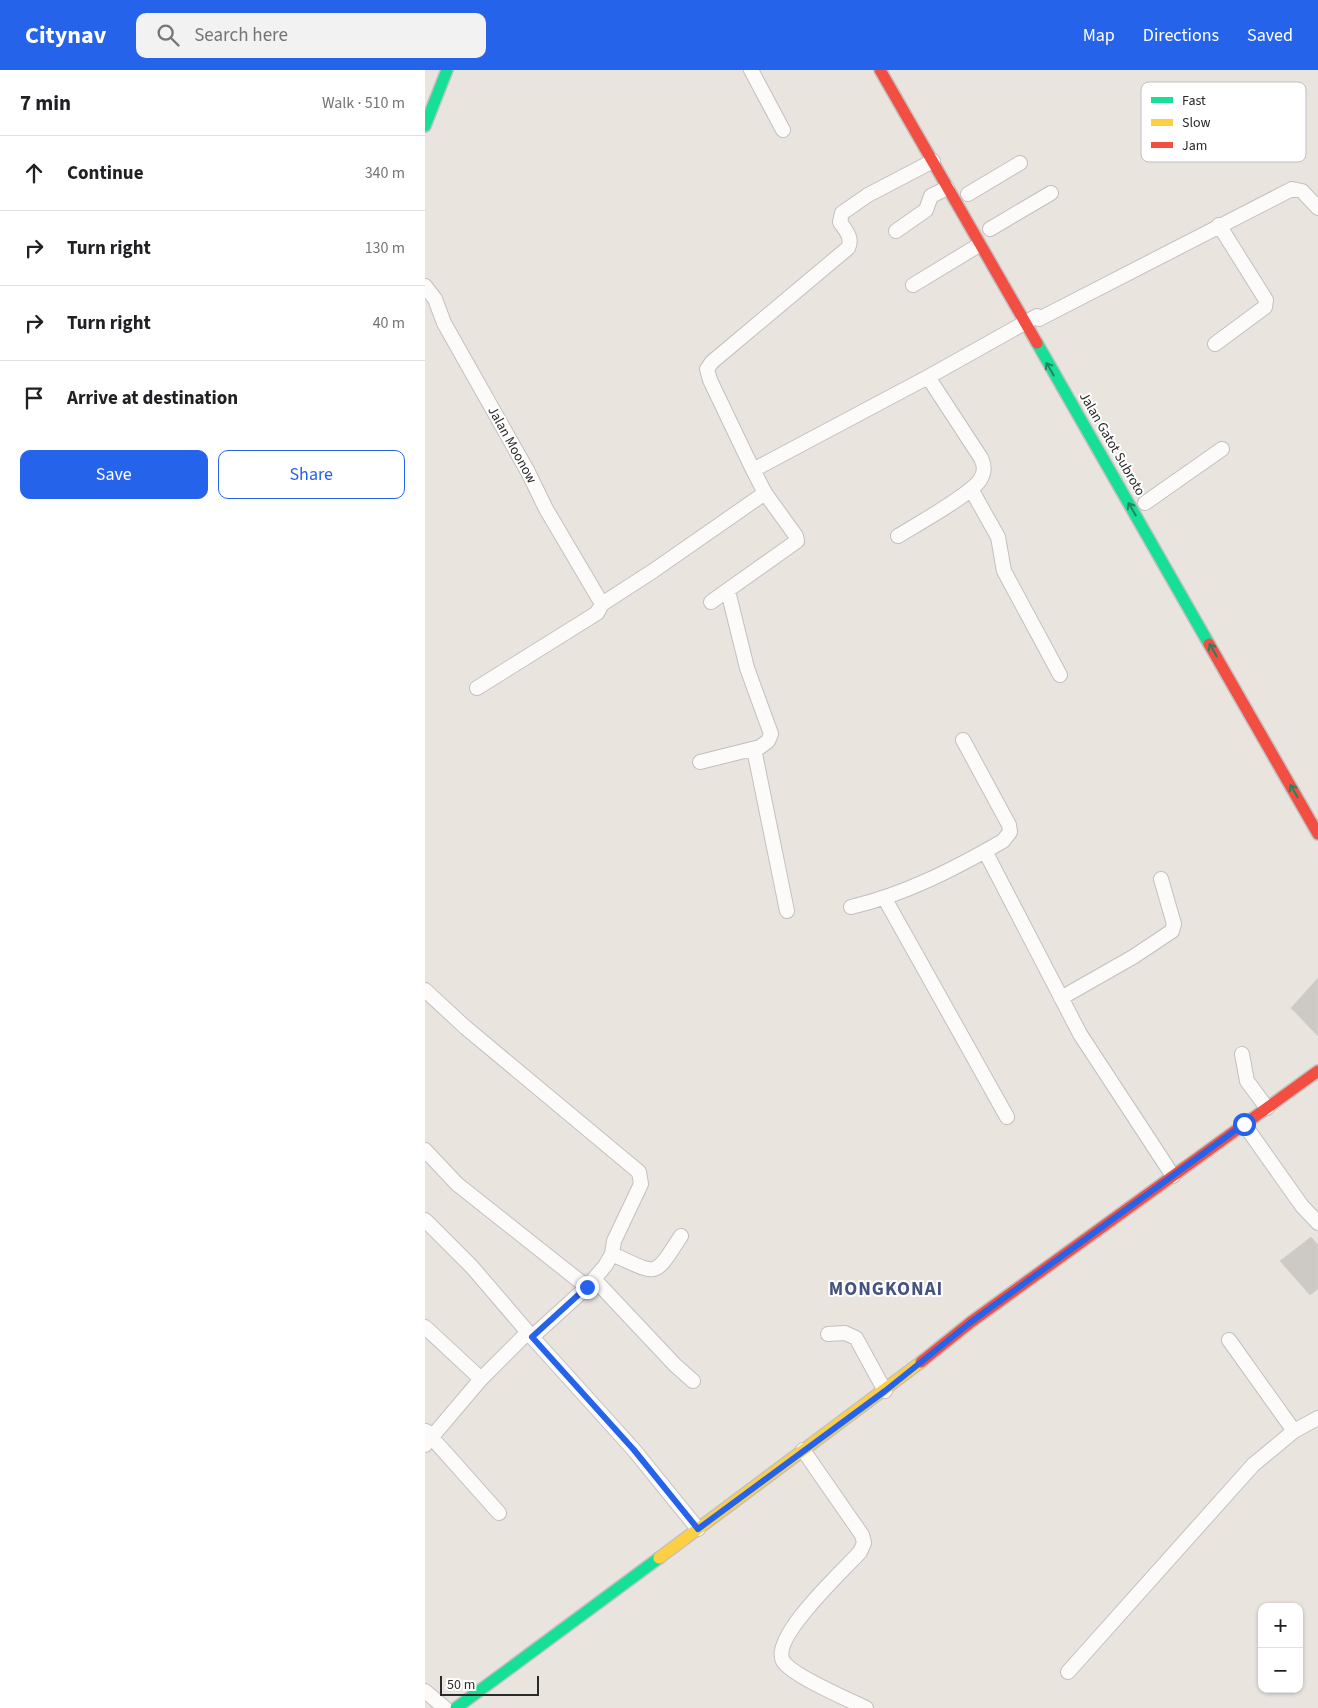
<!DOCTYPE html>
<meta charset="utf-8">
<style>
body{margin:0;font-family:"Source Sans 3",sans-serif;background:#f2f2f2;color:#202124}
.controls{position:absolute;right:15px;bottom:15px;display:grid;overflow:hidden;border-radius:10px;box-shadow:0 1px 4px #0004}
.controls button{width:45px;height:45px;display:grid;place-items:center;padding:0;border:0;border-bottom:1px solid #e0e0e0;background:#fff;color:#202124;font:25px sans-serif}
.scale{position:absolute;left:15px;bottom:12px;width:99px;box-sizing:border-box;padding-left:5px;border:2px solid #2a2a2a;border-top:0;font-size:14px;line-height:18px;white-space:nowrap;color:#2a2a2a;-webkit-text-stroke:4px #fff;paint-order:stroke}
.stop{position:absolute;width:15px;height:15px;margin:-11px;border:4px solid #2563eb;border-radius:50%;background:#fff}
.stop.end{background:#2563eb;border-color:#fff;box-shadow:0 1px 5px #0008}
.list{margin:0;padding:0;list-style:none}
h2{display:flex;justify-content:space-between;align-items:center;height:65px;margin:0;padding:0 20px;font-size:21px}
h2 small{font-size:16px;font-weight:400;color:#757577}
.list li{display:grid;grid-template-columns:32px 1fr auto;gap:15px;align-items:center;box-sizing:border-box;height:75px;padding:0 20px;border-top:1px solid #e0e0e0}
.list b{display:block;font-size:19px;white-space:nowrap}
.list em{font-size:16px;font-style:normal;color:#757577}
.actions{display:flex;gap:10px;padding:15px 20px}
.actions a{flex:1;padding:11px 0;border:1px solid #2563eb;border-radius:10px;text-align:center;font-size:18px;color:#2563eb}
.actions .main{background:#2563eb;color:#fff}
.icon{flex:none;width:28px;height:28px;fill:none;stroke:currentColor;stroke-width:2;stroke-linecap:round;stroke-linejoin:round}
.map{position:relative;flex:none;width:893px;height:1638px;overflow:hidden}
header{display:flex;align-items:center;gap:30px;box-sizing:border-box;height:70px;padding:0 25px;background:#2563eb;color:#fff}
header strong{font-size:24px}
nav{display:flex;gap:28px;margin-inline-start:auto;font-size:18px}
.search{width:350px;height:45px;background:#f2f2f2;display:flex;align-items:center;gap:12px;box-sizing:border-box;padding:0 18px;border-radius:10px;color:#757577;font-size:19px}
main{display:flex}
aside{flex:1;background:#fff}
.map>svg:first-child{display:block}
</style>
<header>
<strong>Citynav</strong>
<div class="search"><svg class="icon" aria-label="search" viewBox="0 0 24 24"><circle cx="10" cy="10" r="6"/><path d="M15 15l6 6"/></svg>Search here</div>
<nav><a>Map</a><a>Directions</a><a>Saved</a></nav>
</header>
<main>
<aside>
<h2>7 min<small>Walk · 510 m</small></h2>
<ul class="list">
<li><svg class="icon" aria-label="ahead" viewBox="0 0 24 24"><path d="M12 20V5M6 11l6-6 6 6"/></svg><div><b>Continue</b></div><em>340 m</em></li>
<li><svg class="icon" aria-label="right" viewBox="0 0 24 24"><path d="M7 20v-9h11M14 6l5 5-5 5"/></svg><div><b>Turn right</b></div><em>130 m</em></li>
<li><svg class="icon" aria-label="right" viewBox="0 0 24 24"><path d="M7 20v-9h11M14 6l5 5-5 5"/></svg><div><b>Turn right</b></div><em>40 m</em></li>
<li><svg class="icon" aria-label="arrive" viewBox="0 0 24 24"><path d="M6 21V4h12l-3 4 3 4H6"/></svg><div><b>Arrive at destination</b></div></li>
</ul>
<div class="actions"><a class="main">Save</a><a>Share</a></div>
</aside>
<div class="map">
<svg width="893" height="1638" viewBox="0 0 893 1638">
<rect width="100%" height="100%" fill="#e9e4de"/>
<path fill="#cdcac6" stroke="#d4d0cb" d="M893,908V966L866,938Z
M886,1167L893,1175V1219L885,1225L855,1191Z"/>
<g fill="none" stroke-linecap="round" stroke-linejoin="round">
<defs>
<path id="street" d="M326,0L358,60
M543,124L595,93
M565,159L626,123
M471,161L501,140L506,126L522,118
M488,215L554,175
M0,216L10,229L19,253L103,402L121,439L177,534
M614,249L867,119L877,121L893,138
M790,274L840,237L841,230L794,155
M328,400L285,310L282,299L287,292L423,178C428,168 421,161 415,152L417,143L443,125L508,91
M546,419L573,467L579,501L635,605
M720,433L797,379
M473,466C491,455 545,425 555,410C560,402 560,396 556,388L503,307
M286,532L372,471L371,466L340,423L328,400L503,307L612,246
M52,618L172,543L177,534L228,501L340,423
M329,679L362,841
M275,692L335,677L343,671L346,664L322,598L303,521
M560,781L655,964L748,1106
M460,829L582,1047
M426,837C481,824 529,799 578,771L585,762L584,755L538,670
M0,920L40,957L214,1102L216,1114L189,1171L187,1184L180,1196L162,1217L107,1267L209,1380L273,1459
M636,928L708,887L747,861L749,854L736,809
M817,984L822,1011L842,1038
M819,1054L877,1136L893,1153
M0,1080L32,1114L162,1217
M0,1150L47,1197L107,1267
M187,1184C234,1205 228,1209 256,1166
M170,1210L250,1295L268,1311
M0,1257L56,1309
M403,1264L420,1263L431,1268L460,1321
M804,1270L869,1361
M1,1361L74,1443
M0,1375L56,1309L103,1262
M378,1380L437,1465L439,1473L435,1482C419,1500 345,1567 358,1591C366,1605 424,1630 441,1638
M643,1602L828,1395L869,1361L893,1348
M0,1621L20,1638"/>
<path id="fast" d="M0,56L22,0
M612,273L784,574
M31,1638L234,1488"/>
<path id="slow" d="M234,1488L496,1292"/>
<path id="jam" d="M455,0L612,273
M784,574L893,764
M496,1292L546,1252L893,1001"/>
</defs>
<use href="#street" stroke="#c2c0c0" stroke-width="16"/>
<use href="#fast" stroke="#c2c0c0" stroke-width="14"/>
<use href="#slow" stroke="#c2c0c0" stroke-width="14"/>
<use href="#jam" stroke="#c2c0c0" stroke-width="14"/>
<use href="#street" stroke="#fcfbfa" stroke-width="14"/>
<use href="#fast" stroke="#16e098" stroke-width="11"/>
<use href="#slow" stroke="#ffcf43" stroke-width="11"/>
<use href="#jam" stroke="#f24e42" stroke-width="11"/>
</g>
<defs><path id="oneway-shaft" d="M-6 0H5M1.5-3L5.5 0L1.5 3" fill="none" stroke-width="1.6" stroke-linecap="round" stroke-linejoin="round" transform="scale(1.25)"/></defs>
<g stroke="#208561">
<use href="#oneway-shaft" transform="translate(625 299) rotate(-120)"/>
<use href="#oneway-shaft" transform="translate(707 439) rotate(-120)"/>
<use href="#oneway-shaft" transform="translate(788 580) rotate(-120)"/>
<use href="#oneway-shaft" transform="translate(869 721) rotate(-120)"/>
</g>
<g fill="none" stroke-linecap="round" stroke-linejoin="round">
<path stroke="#2563eb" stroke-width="6" d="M162,1217L107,1267L209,1380L273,1459L460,1321L546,1252L819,1054"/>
</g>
<g text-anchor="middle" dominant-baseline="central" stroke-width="4" stroke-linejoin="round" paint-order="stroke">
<g font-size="14" fill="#2a2a2a" stroke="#fff">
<text transform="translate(687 374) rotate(60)">Jalan Gatot Subroto</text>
<text transform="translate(87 375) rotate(61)">Jalan Moonow</text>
</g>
<g font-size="19" font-weight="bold" letter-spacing="1" fill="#46537f" stroke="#fff">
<text x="461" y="1219">MONGKONAI</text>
</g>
</g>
<rect x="716" y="12" width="165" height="80" rx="8" fill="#fff" stroke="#bfbfbf" stroke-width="1"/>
<rect x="726" y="27" width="22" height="6" fill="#16e098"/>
<rect x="726" y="49" width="22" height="7" fill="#ffcf43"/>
<rect x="726" y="72" width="22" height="6" fill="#f24e42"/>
<g font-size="14" fill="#2a2a2a">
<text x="757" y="35">Fast</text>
<text x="757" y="57">Slow</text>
<text x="757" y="80">Jam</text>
</g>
</svg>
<div class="controls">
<button>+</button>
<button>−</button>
</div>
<div class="scale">50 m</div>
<div class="stop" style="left:819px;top:1054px"></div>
<div class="stop end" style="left:162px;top:1217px"></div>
</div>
</main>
